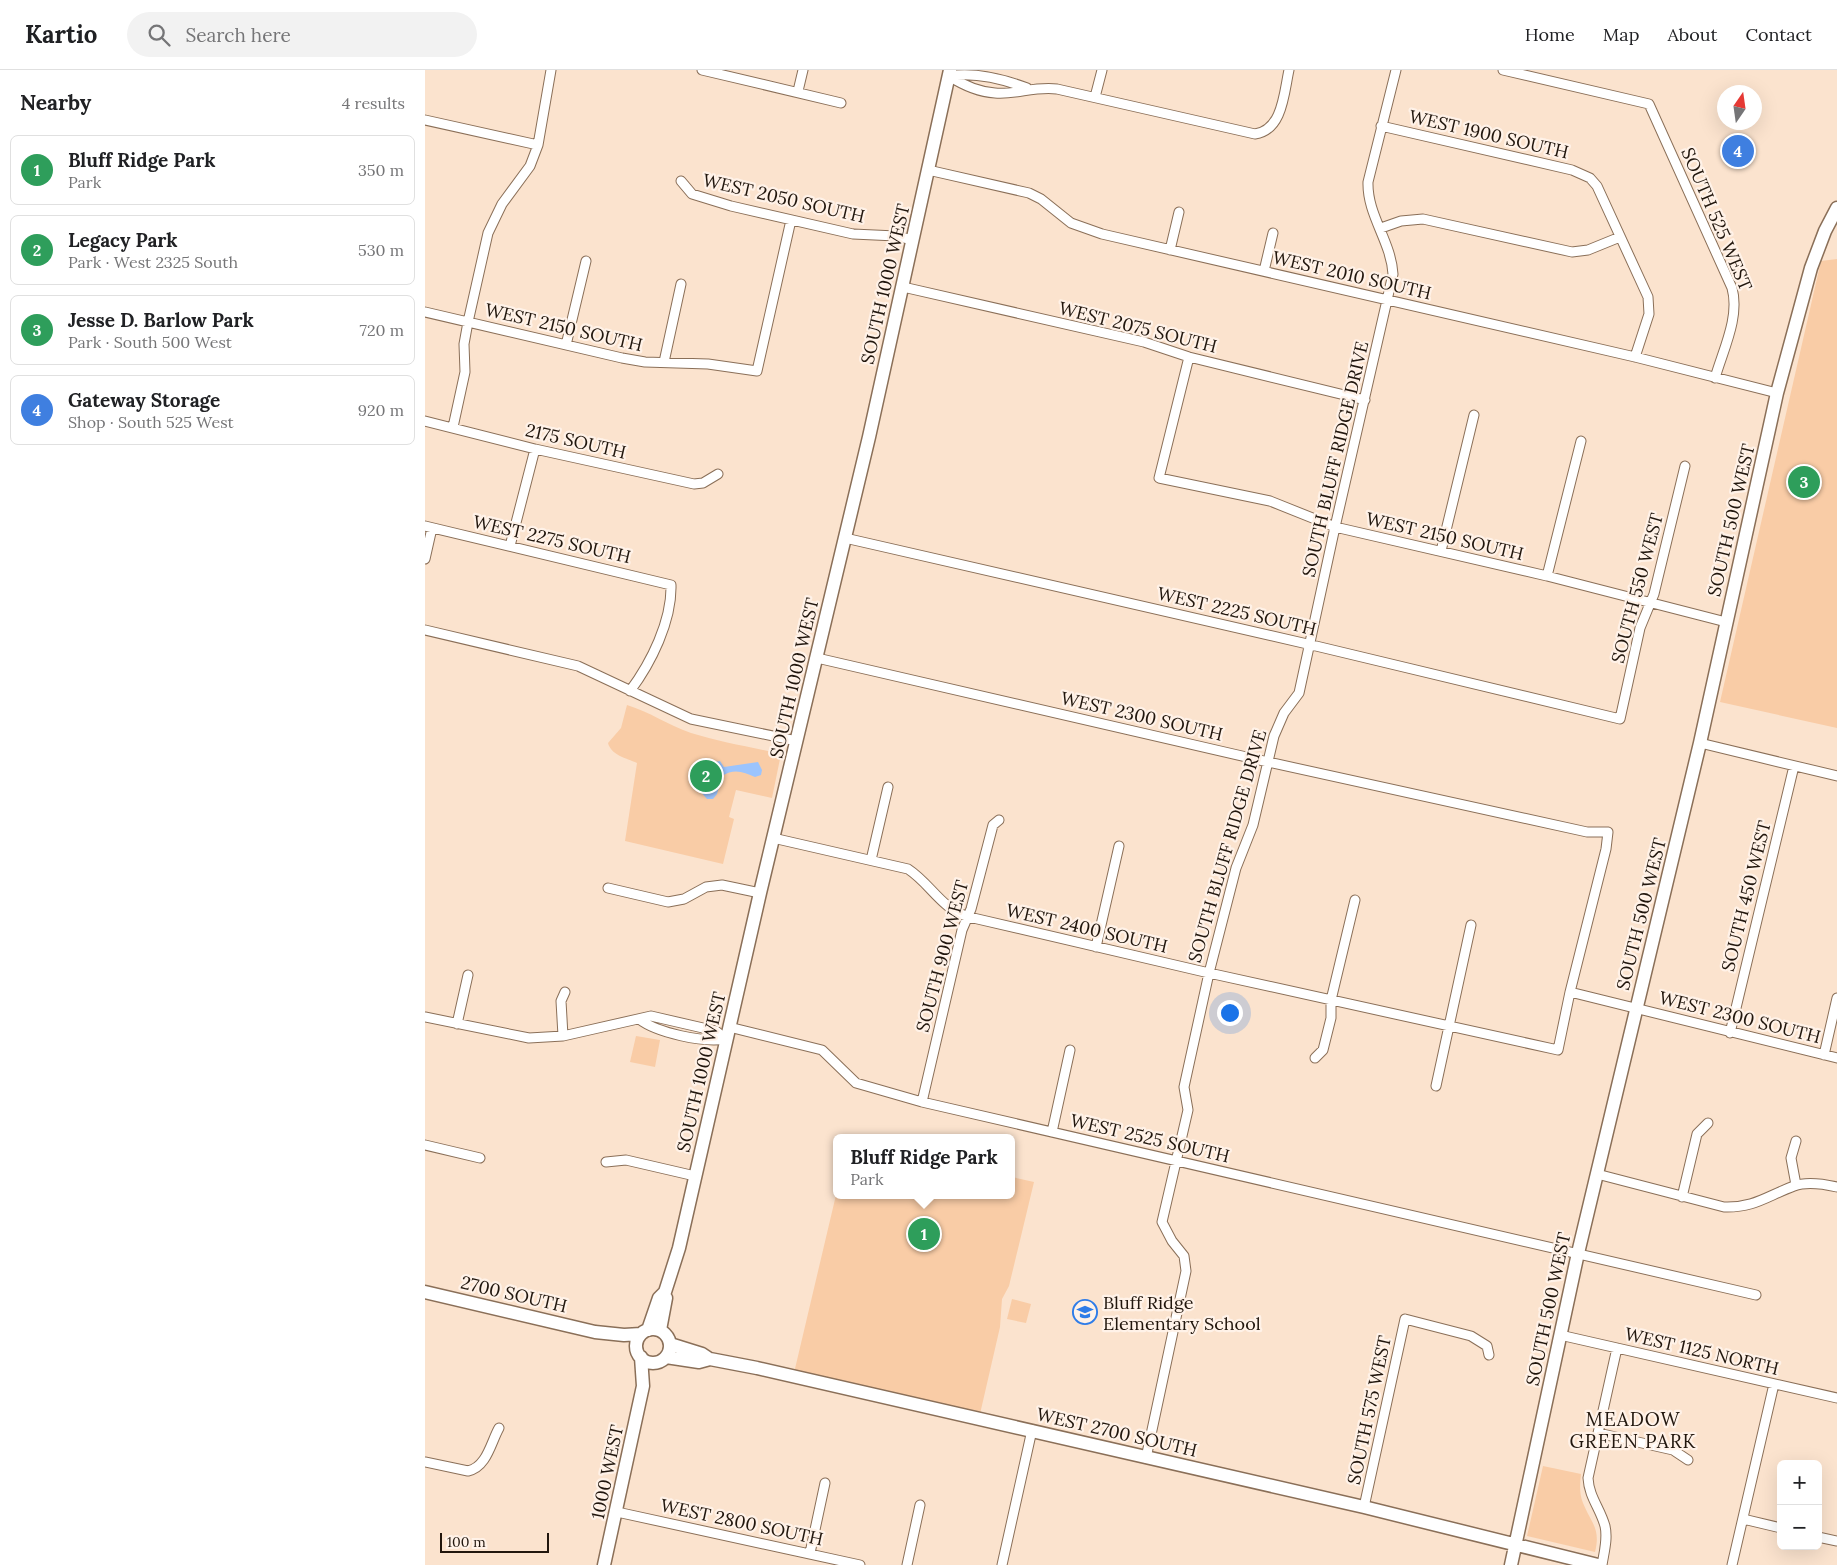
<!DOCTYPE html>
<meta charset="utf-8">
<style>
body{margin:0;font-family:Lora,serif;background:#f2f2f2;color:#202124}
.controls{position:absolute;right:15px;bottom:15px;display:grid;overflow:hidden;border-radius:8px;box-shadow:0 5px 20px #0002}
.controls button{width:45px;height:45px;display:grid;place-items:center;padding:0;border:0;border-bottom:1px solid #e0e0e0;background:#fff;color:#202124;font:25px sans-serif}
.compass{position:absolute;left:1292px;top:15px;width:45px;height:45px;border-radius:50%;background:#fff;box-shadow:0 5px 20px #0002;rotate:13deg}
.scale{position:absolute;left:15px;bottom:12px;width:109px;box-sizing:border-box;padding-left:5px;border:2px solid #21160d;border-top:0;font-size:14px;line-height:18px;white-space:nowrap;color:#21160d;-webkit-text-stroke:4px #fff2e8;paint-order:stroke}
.you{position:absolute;left:804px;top:942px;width:18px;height:18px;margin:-12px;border:4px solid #fff;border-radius:50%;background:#1a73e8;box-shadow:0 0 0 8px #1a73e833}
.badge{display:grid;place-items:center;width:32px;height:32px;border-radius:50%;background:#2e7ce8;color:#fff;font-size:16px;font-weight:700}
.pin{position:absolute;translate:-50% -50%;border:2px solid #fff;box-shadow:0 1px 5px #0006}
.popup{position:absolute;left:408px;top:1064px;width:182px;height:65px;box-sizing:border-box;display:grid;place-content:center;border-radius:8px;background:#fff;filter:drop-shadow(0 1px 4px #0005);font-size:16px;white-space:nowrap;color:#757577}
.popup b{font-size:19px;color:#202124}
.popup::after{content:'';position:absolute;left:50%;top:100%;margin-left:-10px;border:10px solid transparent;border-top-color:#fff}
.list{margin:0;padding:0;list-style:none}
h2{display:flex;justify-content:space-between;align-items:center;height:65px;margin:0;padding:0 20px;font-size:21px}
h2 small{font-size:16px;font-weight:400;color:#757577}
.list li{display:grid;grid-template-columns:32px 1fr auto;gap:15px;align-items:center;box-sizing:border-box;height:70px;margin:0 10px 10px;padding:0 10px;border:1px solid #e0e0e0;border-radius:8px}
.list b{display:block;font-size:19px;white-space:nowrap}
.list p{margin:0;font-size:16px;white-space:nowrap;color:#757577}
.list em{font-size:16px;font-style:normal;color:#757577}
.icon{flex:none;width:28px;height:28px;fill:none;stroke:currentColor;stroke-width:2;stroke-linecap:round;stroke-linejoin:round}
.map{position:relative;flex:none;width:1412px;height:1495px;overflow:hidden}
header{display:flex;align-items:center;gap:30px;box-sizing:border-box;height:70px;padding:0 25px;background:#fff;border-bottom:1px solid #e0e0e0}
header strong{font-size:24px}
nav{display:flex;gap:28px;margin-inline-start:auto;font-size:18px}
.search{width:350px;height:45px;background:#f2f2f2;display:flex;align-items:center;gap:12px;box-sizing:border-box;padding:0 18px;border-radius:28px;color:#757577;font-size:19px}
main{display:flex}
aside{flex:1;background:#fff}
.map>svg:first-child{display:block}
</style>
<header>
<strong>Kartio</strong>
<div class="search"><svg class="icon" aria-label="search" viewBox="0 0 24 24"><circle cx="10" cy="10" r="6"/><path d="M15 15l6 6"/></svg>Search here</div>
<nav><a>Home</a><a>Map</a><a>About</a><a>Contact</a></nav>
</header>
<main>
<aside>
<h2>Nearby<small>4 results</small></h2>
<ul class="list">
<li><span class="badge" style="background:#2e9e5b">1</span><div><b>Bluff Ridge Park</b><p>Park</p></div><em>350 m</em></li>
<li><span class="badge" style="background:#2e9e5b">2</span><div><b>Legacy Park</b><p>Park · West 2325 South</p></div><em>530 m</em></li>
<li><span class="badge" style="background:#2e9e5b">3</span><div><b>Jesse D. Barlow Park</b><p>Park · South 500 West</p></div><em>720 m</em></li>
<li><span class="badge" style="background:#3f7fe0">4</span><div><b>Gateway Storage</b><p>Shop · South 525 West</p></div><em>920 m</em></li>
</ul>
</aside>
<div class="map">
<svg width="1412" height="1495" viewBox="0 0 1412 1495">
<rect width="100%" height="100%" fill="#fbe3ce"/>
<path fill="#f9cca6" d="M1412,189V658L1295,632L1396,191Z
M202,635C225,642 243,655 266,663C295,672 326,677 356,684L347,728L311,720L304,747L309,749L298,794L200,771L212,693C201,688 186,685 183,673L196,658Z
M211,966L235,970L230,997L205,992Z
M587,1107L609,1112L584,1216L577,1229L575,1257L555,1344L369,1303L411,1125H586Z
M587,1229L606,1234L601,1253L582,1249Z
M1118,1396L1156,1404C1155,1414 1154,1423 1158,1433C1166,1453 1176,1458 1170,1482L1102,1466Z"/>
<path fill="#9cc4fd" d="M295,691L299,697L333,692L337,700L336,705L330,707C319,702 309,698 297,706L292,724L288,729H282L275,721C279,708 279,693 295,691Z"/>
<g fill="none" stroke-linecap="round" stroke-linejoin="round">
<defs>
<path id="street" d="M277,0L416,33
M1078,0L1224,34L1307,218C1315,247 1298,280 1290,308
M524,6C538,15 554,22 570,23C591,25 609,16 632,19L830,64C858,60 859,22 864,0
M524,6C549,2 578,9 602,18
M373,21L378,0
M670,27L677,0
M0,50L113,75
M956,56L1147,100L1165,108L1172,116L1223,227L1224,244L1210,287
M503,100L604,123L616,129L646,153L677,164L1210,287L1352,323
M256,111L267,124L306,136L428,164L471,166L488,170
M956,158L976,151L998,149L1147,182L1163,180L1195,167
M745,180L754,142
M839,201L848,163
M478,217L719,272L764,287L940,330
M0,242L197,288L220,292L283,294L332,301L366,150
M141,275L161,191
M764,287L734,408L845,431L910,457L1122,506L1301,552
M239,292L256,214
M0,351L110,379L269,414L278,413L293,404
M28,357L40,302L39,274L43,252L63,163L77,134L105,96L113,75L126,0
M0,456L246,515C247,551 226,593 205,621
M420,468L891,576L1195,649L1215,558L1229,524L1260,396
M85,476L110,379
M1016,481L1049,345
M0,489L7,458
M1122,506L1156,371
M0,560L153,596L266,649L372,671
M1275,673L1412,706
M348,768L483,799C506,814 516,839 544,847L784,903L1133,980L1145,922L1181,779L1183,762H1162L843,692L392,588
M446,790L463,717
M183,818L243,832L259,829L281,817L297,815L335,823
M671,877L694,776
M1145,922L1412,988
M0,947L104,968L138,966L226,946L291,961L301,969
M214,949C232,963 279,973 301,969
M32,954L43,905
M304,957L397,980L431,1013L497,1032L1331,1225
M1305,963L1369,696
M138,966L136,931L140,922
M1399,985L1412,928
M890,988L898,980L906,948V930L930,830
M1011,1016L1046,855
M497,1032L537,860L546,839L568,755L574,750
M627,1062L645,980
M0,1075L55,1088
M181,1092L201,1090L270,1106
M1172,1104L1299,1137C1329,1138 1342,1126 1369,1116C1382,1111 1399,1114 1412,1117
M1371,1115L1366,1088L1371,1071
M1257,1127L1272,1064L1283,1053
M1135,1265L1412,1328
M1173,1363L1248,1380L1263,1390
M721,1388L761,1201L759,1186L747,1171L737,1152L763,1040L759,1017L784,903L811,798L828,755L849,666L859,643L874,623L910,457L968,204C966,171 942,145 943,112L971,0
M0,1392L43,1401C62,1397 66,1372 74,1358
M939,1437L980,1249L1046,1266L1062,1276L1064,1285
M192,1442L435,1495
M1318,1449L1356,1458
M1393,1467L1412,1471
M385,1483L400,1413
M482,1495L495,1435
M577,1495L607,1360
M1177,1495C1179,1482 1183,1469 1180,1456C1175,1438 1164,1427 1163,1408L1192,1278
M1307,1495L1349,1314"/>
<path id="secondary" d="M0,1222L170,1262L199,1265L216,1264
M211 1276a17 17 0 1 1 34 0a17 17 0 1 1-34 0Z
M223,1260L234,1228L240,1222L254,1178L335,823L444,367L525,0
M235,1260L241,1228
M245,1274L277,1284L283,1288
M241,1287L274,1292L285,1289L332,1298L939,1437L1173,1495
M179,1495L218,1316L216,1287
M1086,1495L1153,1183L1275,673L1352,323L1386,198L1400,161L1412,138"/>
</defs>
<use href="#street" stroke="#8a6f58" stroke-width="11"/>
<use href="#secondary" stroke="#8a6f58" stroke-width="15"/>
<use href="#street" stroke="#fff" stroke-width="9"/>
<use href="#secondary" stroke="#fff" stroke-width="12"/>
</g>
<defs>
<symbol id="school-ring" viewBox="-11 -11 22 22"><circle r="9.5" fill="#fff2e8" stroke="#2e7ce8" stroke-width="1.5"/><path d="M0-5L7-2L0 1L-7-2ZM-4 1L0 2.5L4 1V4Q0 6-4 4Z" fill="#2e7ce8"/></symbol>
</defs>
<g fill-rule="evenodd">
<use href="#school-ring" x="646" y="1228" width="28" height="28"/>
</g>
<g text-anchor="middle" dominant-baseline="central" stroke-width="4.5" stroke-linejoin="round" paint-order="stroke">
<g font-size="18" fill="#21160d" stroke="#fff2e8">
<text transform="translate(1064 64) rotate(13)">WEST 1900 SOUTH</text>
<text transform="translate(359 128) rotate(13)">WEST 2050 SOUTH</text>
<text transform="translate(1292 149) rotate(67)">SOUTH 525 WEST</text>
<text transform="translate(927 205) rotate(13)">WEST 2010 SOUTH</text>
<text transform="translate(460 214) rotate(-77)">SOUTH 1000 WEST</text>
<text transform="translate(139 257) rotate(13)">WEST 2150 SOUTH</text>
<text transform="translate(713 257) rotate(14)">WEST 2075 SOUTH</text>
<text transform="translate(151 371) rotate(13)">2175 SOUTH</text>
<text transform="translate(910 389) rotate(-77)">SOUTH BLUFF RIDGE DRIVE</text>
<text transform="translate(1306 450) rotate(-77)">SOUTH 500 WEST</text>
<text transform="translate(1020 466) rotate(13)">WEST 2150 SOUTH</text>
<text transform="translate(127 469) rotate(13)">WEST 2275 SOUTH</text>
<text transform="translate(1212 518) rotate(-75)">SOUTH 550 WEST</text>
<text transform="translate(812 541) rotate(13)">WEST 2225 SOUTH</text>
<text transform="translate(369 608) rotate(-77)">SOUTH 1000 WEST</text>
<text transform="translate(717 646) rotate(13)">WEST 2300 SOUTH</text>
<text transform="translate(802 776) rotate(-74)">SOUTH BLUFF RIDGE DRIVE</text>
<text transform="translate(1321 826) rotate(-76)">SOUTH 450 WEST</text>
<text transform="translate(1216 844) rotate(-76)">SOUTH 500 WEST</text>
<text transform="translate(662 858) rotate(13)">WEST 2400 SOUTH</text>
<text transform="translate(517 886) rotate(-75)">SOUTH 900 WEST</text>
<text transform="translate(1315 947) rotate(14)">WEST 2300 SOUTH</text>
<text transform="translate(276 1002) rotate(-77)">SOUTH 1000 WEST</text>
<text transform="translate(725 1068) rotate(13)">WEST 2525 SOUTH</text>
<text transform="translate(89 1224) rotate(13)">2700 SOUTH</text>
<text transform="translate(1123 1239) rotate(-78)">SOUTH 500 WEST</text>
<text transform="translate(1277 1281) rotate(13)">WEST 1125 NORTH</text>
<text transform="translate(944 1340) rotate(-78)">SOUTH 575 WEST</text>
<text transform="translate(692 1362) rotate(13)">WEST 2700 SOUTH</text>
<text transform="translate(182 1402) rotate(-78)">1000 WEST</text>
<text transform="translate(317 1452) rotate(12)">WEST 2800 SOUTH</text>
</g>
<g font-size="18" fill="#21160d" stroke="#fff2e8" text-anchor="start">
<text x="678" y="1232">Bluff Ridge<tspan x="678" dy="21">Elementary School</tspan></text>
</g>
<g font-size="19" letter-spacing="1" fill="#21160d" stroke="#fff2e8">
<text x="1208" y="1349">MEADOW<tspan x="1208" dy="22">GREEN PARK</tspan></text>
</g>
</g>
</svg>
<div class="controls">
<button>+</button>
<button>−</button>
</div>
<svg class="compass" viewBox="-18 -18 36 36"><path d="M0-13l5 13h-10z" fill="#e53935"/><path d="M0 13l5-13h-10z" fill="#757577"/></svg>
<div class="scale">100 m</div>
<div class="you"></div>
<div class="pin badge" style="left:499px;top:1164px;background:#2e9e5b">1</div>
<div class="popup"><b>Bluff Ridge Park</b>Park</div>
<div class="pin badge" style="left:281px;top:706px;background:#2e9e5b">2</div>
<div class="pin badge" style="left:1379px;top:412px;background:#2e9e5b">3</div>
<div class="pin badge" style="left:1313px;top:81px;background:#3f7fe0">4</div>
</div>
</main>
